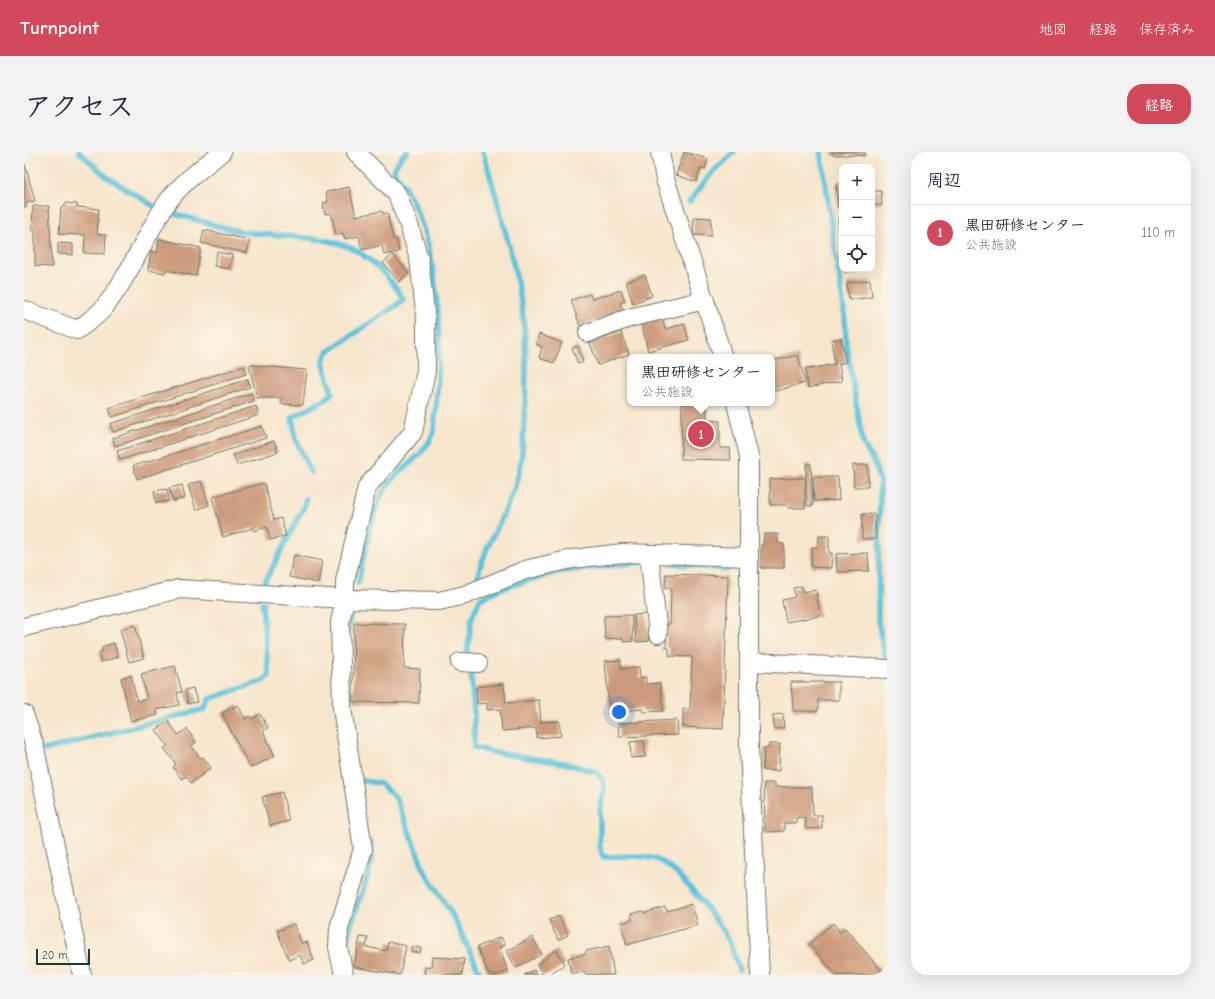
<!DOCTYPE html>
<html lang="ja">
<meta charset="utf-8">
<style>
body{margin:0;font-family:"Comic Neue","Klee One",sans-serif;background:#f2f2f3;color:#1f2937}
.controls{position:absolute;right:12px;top:12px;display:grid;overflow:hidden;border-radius:8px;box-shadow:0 4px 16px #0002}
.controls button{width:36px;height:36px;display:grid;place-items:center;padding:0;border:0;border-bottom:1px solid #e0e1e3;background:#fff;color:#1f2937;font:20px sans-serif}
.scale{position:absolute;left:12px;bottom:10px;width:54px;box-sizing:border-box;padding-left:4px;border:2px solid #1f3d34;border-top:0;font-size:11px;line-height:14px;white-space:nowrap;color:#1f3d34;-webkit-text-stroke:3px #fcf5e5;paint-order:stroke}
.you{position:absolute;left:595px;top:560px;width:14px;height:14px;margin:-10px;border:3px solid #fff;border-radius:50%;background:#1a73e8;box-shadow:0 0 0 6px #1a73e833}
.badge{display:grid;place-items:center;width:26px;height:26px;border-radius:50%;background:#d1495b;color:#fff;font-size:13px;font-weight:700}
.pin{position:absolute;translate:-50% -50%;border:2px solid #fff;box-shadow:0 1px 4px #0006}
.popup{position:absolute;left:603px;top:202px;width:148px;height:52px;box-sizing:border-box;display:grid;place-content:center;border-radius:8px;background:#fff;filter:drop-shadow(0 1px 3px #0005);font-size:13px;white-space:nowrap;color:#747a83}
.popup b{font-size:15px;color:#1f2937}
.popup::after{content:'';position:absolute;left:50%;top:100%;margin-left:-8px;border:8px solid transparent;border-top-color:#fff}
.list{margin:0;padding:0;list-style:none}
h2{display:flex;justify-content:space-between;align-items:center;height:52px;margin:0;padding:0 16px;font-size:17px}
h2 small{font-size:13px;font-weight:400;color:#747a83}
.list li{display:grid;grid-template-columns:26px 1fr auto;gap:12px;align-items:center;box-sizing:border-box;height:56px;padding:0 16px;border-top:1px solid #e0e1e3}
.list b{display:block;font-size:15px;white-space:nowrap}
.list p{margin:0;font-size:13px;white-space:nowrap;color:#747a83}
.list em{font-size:13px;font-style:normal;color:#747a83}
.icon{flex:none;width:22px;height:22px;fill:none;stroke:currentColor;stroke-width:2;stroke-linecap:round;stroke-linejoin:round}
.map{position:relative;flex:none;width:863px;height:823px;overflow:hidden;border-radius:16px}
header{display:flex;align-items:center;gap:24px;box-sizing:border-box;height:56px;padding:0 20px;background:#d1495b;color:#fff}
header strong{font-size:19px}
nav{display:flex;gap:22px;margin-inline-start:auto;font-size:14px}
.intro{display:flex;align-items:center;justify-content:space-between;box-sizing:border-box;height:96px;padding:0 24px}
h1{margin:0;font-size:28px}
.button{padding:10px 18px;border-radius:16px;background:#d1495b;color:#fff;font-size:14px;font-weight:700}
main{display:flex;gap:24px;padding:0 24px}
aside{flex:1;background:#fff;border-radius:16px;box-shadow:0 4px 16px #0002}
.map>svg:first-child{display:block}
</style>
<header>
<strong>Turnpoint</strong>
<nav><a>地図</a><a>経路</a><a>保存済み</a></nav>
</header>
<div class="intro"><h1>アクセス</h1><a class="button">経路</a></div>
<main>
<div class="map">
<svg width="863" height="823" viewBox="0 0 863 823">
<rect width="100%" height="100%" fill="#fcf5e5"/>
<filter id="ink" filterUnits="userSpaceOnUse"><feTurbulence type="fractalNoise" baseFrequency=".025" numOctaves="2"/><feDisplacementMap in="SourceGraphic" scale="8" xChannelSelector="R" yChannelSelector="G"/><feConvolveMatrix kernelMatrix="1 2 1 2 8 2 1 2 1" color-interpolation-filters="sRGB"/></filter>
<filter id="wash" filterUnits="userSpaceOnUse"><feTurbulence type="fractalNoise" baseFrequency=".012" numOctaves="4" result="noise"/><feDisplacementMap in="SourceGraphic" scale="16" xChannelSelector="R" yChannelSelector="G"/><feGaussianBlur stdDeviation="0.9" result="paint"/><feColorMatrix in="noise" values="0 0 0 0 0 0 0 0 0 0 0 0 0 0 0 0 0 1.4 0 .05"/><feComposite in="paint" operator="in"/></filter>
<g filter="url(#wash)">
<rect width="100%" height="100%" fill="#f7e6ce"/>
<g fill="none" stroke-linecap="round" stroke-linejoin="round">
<path stroke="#5dc3db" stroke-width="5.5" d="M55,0L83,25L133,56
M797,0L821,165L822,192L839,291L850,311L856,330L854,469L862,509
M665,50L687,22L710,0
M145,60C170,67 196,76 221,80C294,90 334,75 380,148L303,200L299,209L308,241L301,248L268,265L272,287L287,321
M646,411L704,418
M453,429C459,394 483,363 493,328C499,308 499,288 500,268C503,229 503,188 497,150C488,99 474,49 459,0
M241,430L280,355L282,347
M334,431C340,404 346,360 361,337C375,315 402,305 410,279C418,198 422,85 369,18L378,4L383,0
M324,480L326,463
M443,503L448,465L456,447L476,437L533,420L617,410
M447,521L450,562V595L472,601L539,611L572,620L578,627L581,637L576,658V694L579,705C596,704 618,702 634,708C654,716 694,769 705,789C709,798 712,809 715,818
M20,598L181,557L185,547L239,529L245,524L238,452H240
M337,628L357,632L372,646L400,718L429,764L457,823
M325,807C317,769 352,731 347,691"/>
</g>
<g id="blocks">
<path fill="#cc9a7a" d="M660,0L684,7L681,17L677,16L672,30L652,23Z
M808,0H841V3H808Z
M0,9L11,49L2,51L3,54L0,55Z
M812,32H818V56H814Z
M325,35L332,64L358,59L359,62L363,61L369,87L372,86L375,100L360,103L358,93L338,98L335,84L321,87L319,81L312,83L307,61L301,62L299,51L304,50L302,40Z
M848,35L849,39H857L858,53H848Z
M41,51L53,52V55L75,57L73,82L82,83L81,102L60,101L61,83L35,82L37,55H41Z
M9,54H25L28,115L11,114V78H8Z
M670,65L687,66V84L669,83Z
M814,66H818V85H816Z
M180,78L226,88L223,101L177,91Z
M135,87L177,96L172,124L142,118L141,121L124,118L127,99L133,101Z
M34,91L49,92V103L34,102Z
M193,100L208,103L205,117L190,114Z
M369,103L385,121L375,130L359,111Z
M819,117H840V118L820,120Z
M621,123L628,144L609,151L602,130Z
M846,128L848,145L825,148L823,131Z
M597,138L601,149L596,151L600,160L556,174L547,148L566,142L568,147Z
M638,164L641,177L660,172L665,188L624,199L617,169Z
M597,180L605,202L574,213L566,191Z
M515,182L538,191L530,211L515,206L518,195L512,192Z
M817,186L822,210L815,212L818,229L784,236L781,218L811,212L807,188Z
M554,194L559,210L554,212L548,196Z
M774,203L781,231L748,240V209Z
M225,213L283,218L279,253L257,252L258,246H233Z
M220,214L222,222L88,265L85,256Z
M224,227L226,235L89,280L86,272Z
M228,241L230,249L91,294L89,286Z
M658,251H683V268L696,269V296H706L707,308L657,307Z
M232,254L235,263L96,308L93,299Z
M238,274L242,286L113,327L109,314Z
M250,289L254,300L213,313L209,303Z
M782,312H787L789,354H783Z
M829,313H844V335H830Z
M789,325H814L815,348L790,349Z
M781,326V356H764V353H746V327Z
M177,329L185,353L172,358L164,333Z
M240,331L250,368L257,366L262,384L246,388L243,375L230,379L229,376L199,385L188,345Z
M158,333L161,346L149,349L145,336Z
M143,337L145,349L132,351L130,339Z
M838,362H851L852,387H838Z
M740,382H754V391L760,392V416H737V393H739Z
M795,384H805V401H808L807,416L787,415L788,395H794Z
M844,401L845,419L813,420L812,402Z
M270,403L298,409L294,431L265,425Z
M642,422L704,424L699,577L659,575V557H666L668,505L645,504V496H642L643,472H646L647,436H641Z
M778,434L779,440L792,438L796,464L762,470L758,448L771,445L769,436Z
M623,462L625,489L612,490L610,463Z
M608,463L609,489L599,490V486L581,487L580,464Z
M330,471L381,472L380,516L396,517L395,551L329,550Z
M111,473L120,506L105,510L96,477Z
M90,491L94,505L77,510L75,500L79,499L78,495Z
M597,508V517L615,515L616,526L622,525V532L636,531L639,559L619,560V557L599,559V563L586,564L581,509Z
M151,514L158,540L153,541L155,553L132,558L133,563L107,569L97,526L107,523L113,549L123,547L117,522Z
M767,530H815V548H794V559H769Z
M480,532L482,551L515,548L517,570L535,569L537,584L513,586L512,576L478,579L476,557L463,558V551L453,552L452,535Z
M169,536L173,550L164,552L161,538Z
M214,553L221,567L226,564L228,567L236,562L244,576L239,579L251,604L226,616L198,561Z
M759,562L760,576L750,577L749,563Z
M653,568L654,583L595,585L594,571Z
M144,569L154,583L163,577L172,590L167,594L176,606L179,605L187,616L167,631L162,624L158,627L149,615L152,612L140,596L144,594L132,578Z
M620,589L621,605L607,606L606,590Z
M745,592H756L755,619L739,618L740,596H745Z
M740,631H751V635H788L789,663H798V676L782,677L781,665L772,666V671H760V679L741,680Z
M258,640L265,669L246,674L238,645Z
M668,752L674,773L603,793L597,771L608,768L607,762L619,759L620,761L641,755L643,759Z
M535,764L544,783L534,788L525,768Z
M809,771L816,780L821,776L861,823H812L785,792Z
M270,772L278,792L283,790L290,808L280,812L276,803L265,808L253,779Z
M336,785L344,786L342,795L362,799L364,790L382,794L376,823L330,815Z
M477,785L481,793L475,795L484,819L473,823H465L453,795Z
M508,785L518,802L492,816L483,799Z
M388,794L397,796L396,801L387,800Z
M585,794L590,823H561L560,819L547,822L544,806L562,802V799Z
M532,798L541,812L524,823H519L513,813Z
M408,805L440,807L438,823H400L401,815L407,816Z
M510,818L513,823H500Z"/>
</g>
</g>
<g filter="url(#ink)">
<use href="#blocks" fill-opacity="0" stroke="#6b786a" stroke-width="1"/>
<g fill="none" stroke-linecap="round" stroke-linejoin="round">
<defs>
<path id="minor" d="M636,0L641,27L699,205
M0,158L53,178C61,172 72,165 79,157C105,125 120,86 142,52C157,31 178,16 198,0
M564,181L605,166L681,148
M712,251L725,304V596L736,823
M625,402L634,482
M0,475L155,437L321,447L415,449L441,443L501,418L548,407L599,401L725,405
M436,510L454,511
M726,510L863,517
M0,562L10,592L58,823
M320,823L314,795L315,776L339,697L318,556L316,470L321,447V429L343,335L389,280L402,219V169L395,107L385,73L373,42L332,0"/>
</defs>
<use href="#minor" stroke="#6b786a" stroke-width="20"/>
<use href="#minor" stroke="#fff" stroke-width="18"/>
</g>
</g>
</svg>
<div class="controls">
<button>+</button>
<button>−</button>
<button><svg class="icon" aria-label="locate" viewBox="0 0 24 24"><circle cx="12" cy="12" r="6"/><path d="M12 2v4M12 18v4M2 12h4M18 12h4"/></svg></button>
</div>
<div class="scale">20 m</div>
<div class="you"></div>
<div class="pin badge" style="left:677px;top:282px">1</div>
<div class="popup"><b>黒田研修センター</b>公共施設</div>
</div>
<aside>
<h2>周辺<small></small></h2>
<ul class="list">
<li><span class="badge">1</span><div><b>黒田研修センター</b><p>公共施設</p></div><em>110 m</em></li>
</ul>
</aside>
</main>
